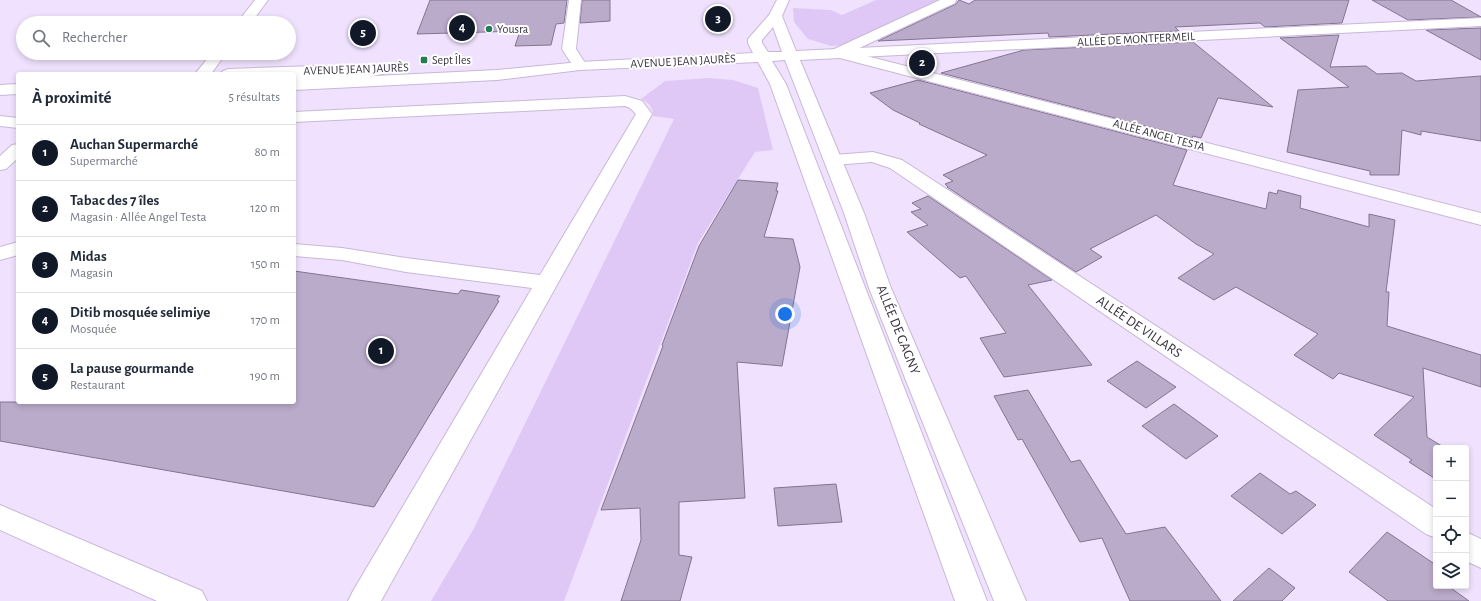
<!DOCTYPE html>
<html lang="fr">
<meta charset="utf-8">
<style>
body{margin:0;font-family:"Alegreya Sans",sans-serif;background:#f6f6f7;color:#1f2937}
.controls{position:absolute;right:12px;bottom:12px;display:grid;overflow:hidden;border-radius:4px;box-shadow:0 2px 6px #0003}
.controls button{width:36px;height:36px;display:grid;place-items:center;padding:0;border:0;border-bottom:1px solid #e0e1e3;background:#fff;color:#1f2937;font:20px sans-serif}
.you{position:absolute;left:785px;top:314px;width:14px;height:14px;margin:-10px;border:3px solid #fff;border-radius:50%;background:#1a73e8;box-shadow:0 0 0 6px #1a73e833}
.badge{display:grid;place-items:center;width:26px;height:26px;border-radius:50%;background:#111827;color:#fff;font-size:13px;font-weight:700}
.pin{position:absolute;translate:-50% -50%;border:2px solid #fff;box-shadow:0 1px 4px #0006}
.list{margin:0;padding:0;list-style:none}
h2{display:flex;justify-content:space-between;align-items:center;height:52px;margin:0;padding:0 16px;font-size:17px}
h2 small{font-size:13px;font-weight:400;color:#747a83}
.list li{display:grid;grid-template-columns:26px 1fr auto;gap:12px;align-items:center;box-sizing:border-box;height:56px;padding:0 16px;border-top:1px solid #e0e1e3}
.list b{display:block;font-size:15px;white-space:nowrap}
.list p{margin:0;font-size:13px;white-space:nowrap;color:#747a83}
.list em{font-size:13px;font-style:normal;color:#747a83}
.icon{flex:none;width:22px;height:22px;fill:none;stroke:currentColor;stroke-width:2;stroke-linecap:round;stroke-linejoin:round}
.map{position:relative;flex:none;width:1481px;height:601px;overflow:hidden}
.search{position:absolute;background:#fff;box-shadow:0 2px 6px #0003;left:16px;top:16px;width:280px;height:44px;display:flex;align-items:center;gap:10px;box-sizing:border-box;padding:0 14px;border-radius:22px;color:#747a83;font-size:15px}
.panel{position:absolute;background:#fff;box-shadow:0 2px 6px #0003;left:16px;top:72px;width:280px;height:332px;border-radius:4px}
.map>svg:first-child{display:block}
</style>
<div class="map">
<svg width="1481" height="601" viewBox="0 0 1481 601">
<rect width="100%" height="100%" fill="#f0e2fe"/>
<path fill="#dfc8f6" d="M876,0H950L856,45L831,46L808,39L794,22L793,8L831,10L842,15Z
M709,78L733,80L758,88L773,150L755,152L698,243L564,601H431L473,530L674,119L653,116C653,107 649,103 641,99L665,81Z"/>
<path fill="#bbabcb" stroke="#847492" d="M430,0H567L564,23L556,24L551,45L515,46L520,31L417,34Z
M582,0H610V21L580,23Z
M959,0L969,4L975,0H1349L1342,23L1265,27L1260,23L1175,27L1179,31L1049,37L1048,33L878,41L956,4Z
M1372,0H1451L1481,17L1408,20Z
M1481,28V60L1426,30Z
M1339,35L1330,67L1366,66L1377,74L1402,73L1416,81L1481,76V141L1421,131V135L1402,130L1399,175H1370V171L1287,152L1298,90L1349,87L1280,38Z
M1193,42L1273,107L1218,98L1201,138L1193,136L1192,138L941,73L1024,50Z
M918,80L1187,150L1173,185L1266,209L1269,192L1277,194L1278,190L1301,196L1300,208L1369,227V214L1395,220L1386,292H1389L1387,326L1481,355V387L1423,368L1427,437L1445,448H1436V476L1434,478L1409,462L1412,460L1374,435L1414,397L1339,373L1333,379L1294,355L1318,334L1236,287L1214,300L1178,278L1214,254L1196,244L1156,215L1090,249L1102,257L1076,272L947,187H948L945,184L953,181L943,175L987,155L919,124L920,123L893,110L870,93Z
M738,180L778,183L776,191H778L764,237L793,239L800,267L782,366L737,362L745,498L679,502V555L692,557L680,601H621L641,540L640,508L601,510L663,346L662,345L699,246Z
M928,196L1052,280L1028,285L1092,365L1004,377L980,338L1006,333L966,276L960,278L907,232L928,225L911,212L921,209L912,203Z
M294,271L458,294L461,290L500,296L497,300L499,301L374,507L0,441V402H294Z
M1137,361L1176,387L1146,408L1107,381Z
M1028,390L1071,462L1080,460L1126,534L1165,527L1221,601H1130L1102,538L1080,542L1022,439L1018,440L994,396Z
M1174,404L1218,436L1186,459L1142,426Z
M1260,473L1290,494L1296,491L1316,505L1282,534L1231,496Z
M836,484L842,522L778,526L774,488Z
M1387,532L1436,565V586H1448L1469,601H1388L1349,572Z
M1269,568L1295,588L1282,601H1233Z"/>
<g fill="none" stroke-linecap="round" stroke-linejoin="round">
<defs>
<path id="minor" d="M255,0H268L251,23H237Z
M569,0H581L576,49L587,66L585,69L580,70L575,69L562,49Z
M940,0H956L955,3L851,52L1481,213V225L832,56L830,53L832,50Z
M212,53H226L211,74H195Z
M396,63L401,64L403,67L401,70L358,79L294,82V74H288L358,69Z
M625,96L642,101L652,114L381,601H348L353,591L532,288L406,272L342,260L294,256V244L342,248L406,258L540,275L636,114L630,108L625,106L294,122V112Z
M0,116L18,118V128L0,126Z
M18,144V158L6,169L0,170V156L12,145Z
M873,152L902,160L1436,509V538L1426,534L890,168L872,162L833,165L827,164L824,160L827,156L833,155Z
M18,242V255L0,260V247Z
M0,505L202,591L207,601H157L0,530Z
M1466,532L1481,539V568L1466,561Z"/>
<path id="major" d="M777,0H789L782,16L796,51L1481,18V26L800,60L864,213L891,288L1026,601H994L869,288L844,213L785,60L772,61L786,84L987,601H955L770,84L758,62L580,70L497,80L294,90V80L497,70L580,62L753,53L748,43V39L769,15ZM773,27L782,52H768L762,43V40Z
M315,66L320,67L322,70L320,73L294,75V74H220L223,71L228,69Z
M18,84V94L0,95V85Z"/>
</defs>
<use href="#minor" stroke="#c8b7d8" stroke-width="2"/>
<use href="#major" stroke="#c8b7d8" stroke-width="2"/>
<use href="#minor" fill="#fff" fill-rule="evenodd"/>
<use href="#major" fill="#fff" fill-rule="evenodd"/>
</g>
<g fill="#247d52" stroke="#fff" stroke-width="1.5">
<circle cx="489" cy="29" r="4"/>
<rect x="420" y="56" width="8" height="8" rx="2"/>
</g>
<g text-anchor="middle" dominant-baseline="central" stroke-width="4" stroke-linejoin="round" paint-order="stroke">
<g font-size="12" fill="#3a3341" stroke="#fff" text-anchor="start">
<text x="497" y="29">Yousra</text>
<text x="432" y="60">Sept Îles</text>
</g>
<g font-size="12" fill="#3a3341" stroke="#fff">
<text transform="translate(1136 39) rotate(-3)">ALLÉE DE MONTFERMEIL</text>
<text transform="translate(683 61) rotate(-3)">AVENUE JEAN JAURÈS</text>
<text transform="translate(356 69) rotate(-2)">AVENUE JEAN JAURÈS</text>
<text transform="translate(1159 135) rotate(15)">ALLÉE ANGEL TESTA</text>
</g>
<g font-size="14" fill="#3a3341" stroke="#fff">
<text transform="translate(1139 327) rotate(34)">ALLÉE DE VILLARS</text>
<text transform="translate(898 330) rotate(68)">ALLÉE DE GAGNY</text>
</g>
</g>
</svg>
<div class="controls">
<button>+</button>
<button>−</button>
<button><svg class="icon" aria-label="locate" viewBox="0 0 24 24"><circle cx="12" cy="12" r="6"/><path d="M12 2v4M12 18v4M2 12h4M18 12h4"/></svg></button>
<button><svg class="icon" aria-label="layers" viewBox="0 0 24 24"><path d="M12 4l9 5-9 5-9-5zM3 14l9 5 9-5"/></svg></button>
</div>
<div class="you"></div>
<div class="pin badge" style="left:381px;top:351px">1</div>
<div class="pin badge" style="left:922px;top:63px">2</div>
<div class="pin badge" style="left:718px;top:19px">3</div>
<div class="pin badge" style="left:462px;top:28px">4</div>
<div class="pin badge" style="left:363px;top:33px">5</div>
<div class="search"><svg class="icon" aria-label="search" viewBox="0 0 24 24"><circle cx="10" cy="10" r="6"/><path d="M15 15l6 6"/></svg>Rechercher</div>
<section class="panel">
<h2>À proximité<small>5 résultats</small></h2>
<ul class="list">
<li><span class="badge">1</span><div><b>Auchan Supermarché</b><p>Supermarché</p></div><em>80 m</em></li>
<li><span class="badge">2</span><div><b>Tabac des 7 îles</b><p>Magasin · Allée Angel Testa</p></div><em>120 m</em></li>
<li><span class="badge">3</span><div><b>Midas</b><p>Magasin</p></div><em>150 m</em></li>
<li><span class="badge">4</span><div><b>Ditib mosquée selimiye</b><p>Mosquée</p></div><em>170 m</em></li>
<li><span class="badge">5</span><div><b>La pause gourmande</b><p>Restaurant</p></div><em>190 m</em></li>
</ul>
</section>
</div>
